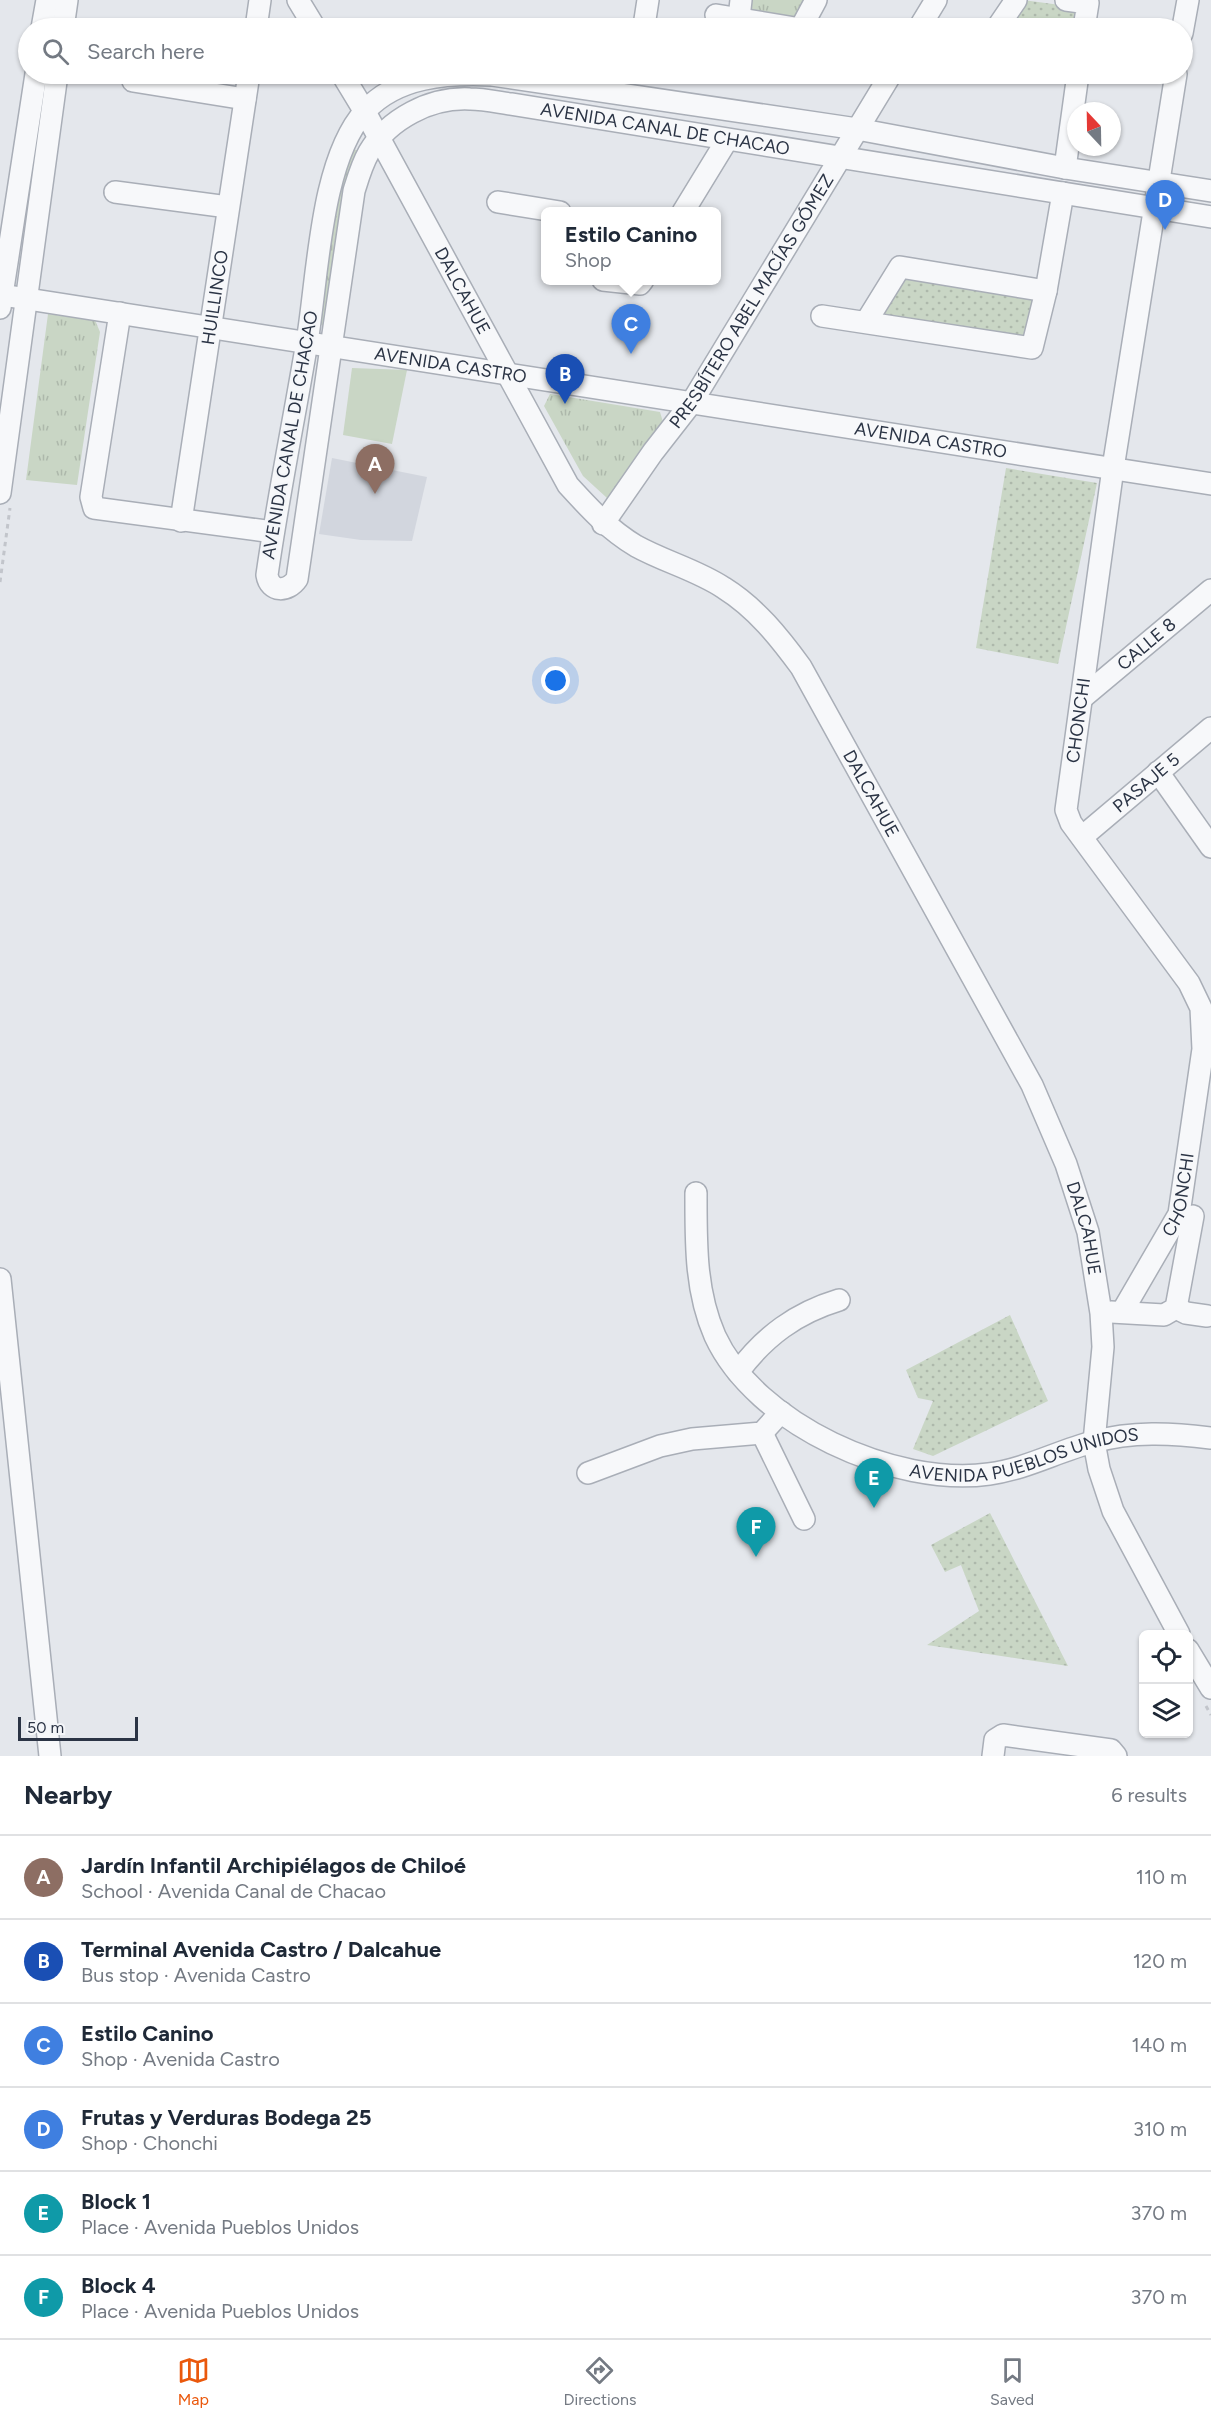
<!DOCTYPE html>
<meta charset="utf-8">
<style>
body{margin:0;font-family:Figtree,sans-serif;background:#f6f6f7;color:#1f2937}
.controls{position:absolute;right:18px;bottom:18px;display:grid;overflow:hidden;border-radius:9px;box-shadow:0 2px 4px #0004}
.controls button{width:54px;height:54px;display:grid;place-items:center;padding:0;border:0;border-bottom:2px solid #e0e1e3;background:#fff;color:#1f2937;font:30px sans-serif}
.compass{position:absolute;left:1067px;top:102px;width:54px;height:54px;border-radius:50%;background:#fff;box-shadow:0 2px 4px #0004;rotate:338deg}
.scale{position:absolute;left:18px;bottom:15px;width:120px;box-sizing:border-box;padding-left:6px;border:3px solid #2b3445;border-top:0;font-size:16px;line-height:21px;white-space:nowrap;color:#2b3445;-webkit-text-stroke:4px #f4f6f9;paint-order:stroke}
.you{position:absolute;left:556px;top:681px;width:21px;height:21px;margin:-15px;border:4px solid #fff;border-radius:50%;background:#1a73e8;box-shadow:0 0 0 9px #1a73e833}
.badge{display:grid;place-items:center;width:39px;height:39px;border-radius:50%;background:#ea580c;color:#fff;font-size:20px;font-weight:700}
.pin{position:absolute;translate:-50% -50px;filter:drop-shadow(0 2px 3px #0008)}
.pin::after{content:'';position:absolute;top:32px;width:21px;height:18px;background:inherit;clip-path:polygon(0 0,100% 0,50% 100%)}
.popup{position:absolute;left:541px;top:207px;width:180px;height:78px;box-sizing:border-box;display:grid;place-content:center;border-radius:9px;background:#fff;filter:drop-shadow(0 2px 4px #0005);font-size:20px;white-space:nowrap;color:#747a83}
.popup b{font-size:22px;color:#1f2937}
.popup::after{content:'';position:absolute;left:50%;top:100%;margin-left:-12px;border:12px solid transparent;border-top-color:#fff}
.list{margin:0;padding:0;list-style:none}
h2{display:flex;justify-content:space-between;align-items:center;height:78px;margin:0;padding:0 24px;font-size:26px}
h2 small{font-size:20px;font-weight:400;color:#747a83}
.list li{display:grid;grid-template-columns:39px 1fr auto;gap:18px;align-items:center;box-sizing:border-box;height:84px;padding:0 24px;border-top:2px solid #e0e1e3}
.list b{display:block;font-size:22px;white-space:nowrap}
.list p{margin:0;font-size:20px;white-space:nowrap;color:#747a83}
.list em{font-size:20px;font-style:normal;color:#747a83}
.icon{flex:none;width:33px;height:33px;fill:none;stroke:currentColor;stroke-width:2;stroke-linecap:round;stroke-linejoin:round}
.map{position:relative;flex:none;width:1211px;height:1756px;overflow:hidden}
.search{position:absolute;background:#fff;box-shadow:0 2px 4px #0004;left:18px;right:18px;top:18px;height:66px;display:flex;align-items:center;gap:15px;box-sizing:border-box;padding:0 21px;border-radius:33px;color:#747a83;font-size:22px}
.sheet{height:582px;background:#fff}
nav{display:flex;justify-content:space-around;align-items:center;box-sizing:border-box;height:84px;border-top:2px solid #e0e1e3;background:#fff;font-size:16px;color:#747a83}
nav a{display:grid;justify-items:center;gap:3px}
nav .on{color:#ea580c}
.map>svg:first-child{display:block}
</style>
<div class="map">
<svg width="1211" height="1756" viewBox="0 0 1211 1756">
<defs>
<pattern id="grass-tufts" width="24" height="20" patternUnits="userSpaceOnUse" patternTransform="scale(1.5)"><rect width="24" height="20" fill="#c9d6c5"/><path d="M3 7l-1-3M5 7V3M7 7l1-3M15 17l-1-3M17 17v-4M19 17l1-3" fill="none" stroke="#adb8ab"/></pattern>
<pattern id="park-dots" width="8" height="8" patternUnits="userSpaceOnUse" patternTransform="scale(1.5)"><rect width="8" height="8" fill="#c9d6c5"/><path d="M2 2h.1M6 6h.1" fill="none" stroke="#adb8ab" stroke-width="1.8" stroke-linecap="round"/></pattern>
</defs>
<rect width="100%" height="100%" fill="#e4e7ec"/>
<path fill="#d2d6de" d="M332,458L427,477L412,541L361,540L319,534Z"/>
<path fill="url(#grass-tufts)" d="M749,0H809L796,17L791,18L754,11L750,6Z
M353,149L360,151L324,326L320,324L340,179Z
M48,314L95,320L100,332L77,485L26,480Z
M550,394L660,412L663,422L607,498L583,476L544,406Z"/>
<path fill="url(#park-dots)" d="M1023,0L1075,7L1080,28H1005Z
M900,277L1035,296L1030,339L887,319L881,313Z
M1006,468L1097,483L1058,664L976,648Z
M1010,1315L1048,1401L933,1456L913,1449L933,1401L918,1398L906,1370Z
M990,1513L1068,1666L927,1645L979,1611L961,1565L945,1572L931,1545Z"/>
<path fill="#c9d6c5" d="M352,368L407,370L392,444L343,435Z"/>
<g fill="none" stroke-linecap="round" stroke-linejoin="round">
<defs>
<g id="minor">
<path d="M298,0L315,28"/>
<path d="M1066,0L1088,3L1084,28"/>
<path d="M716,15L795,28"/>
<path d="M739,18L741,0"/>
<path d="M644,26L648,0"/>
<path d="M42,28L47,0"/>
<path d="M63,28L67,0"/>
<path d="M256,28L260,0"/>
<path d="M801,28L816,0"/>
<path d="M919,28L936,0"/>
<path d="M997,28L1016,0"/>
<path d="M1182,33L1188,0"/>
<path id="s1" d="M342,74L365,112L568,485C589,508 609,530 636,546C665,562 697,570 724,588C756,608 779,637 801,667L1032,1085L1066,1164L1088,1232L1101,1313L1103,1347L1094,1442L1099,1469L1113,1511L1179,1634"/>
<path d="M133,81L245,99"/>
<path d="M1065,168L1078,74"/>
<path id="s2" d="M1211,191L1065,168L857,129L492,75C447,73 397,76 365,111C320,161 318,277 307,342C294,420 278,497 267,575C270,593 288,592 297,579L354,191C358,178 362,164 369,152C389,119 430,97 470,99C483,99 497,102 511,104L1211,217"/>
<path d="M115,192L228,207"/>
<path d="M498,202L560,212"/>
<path d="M683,212L727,140"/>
<path d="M603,280L640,284L643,280"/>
<path id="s3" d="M2,295L1211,484"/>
<path d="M0,308L36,74"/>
<path d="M120,313L91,497L94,508L273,532"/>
<path d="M822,316L1032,348L1046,291L1063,193"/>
<path d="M866,322L900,267L1046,291"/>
<path d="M0,493L57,74"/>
<path id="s4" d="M181,521L249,74"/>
<path id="s5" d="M603,524L653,452L692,402L891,74"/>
<path id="s6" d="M1082,698L1211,590"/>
<path d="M1158,772L1211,847"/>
<path id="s7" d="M1082,837L1211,728"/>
<path id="s8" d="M696,1193C696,1242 695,1291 715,1336C756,1425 895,1487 989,1474C1026,1469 1058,1451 1093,1442C1132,1431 1172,1433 1211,1438"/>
<path d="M0,1279L50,1756"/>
<path d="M1176,1308L1186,1313L1207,1316"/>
<path d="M1111,1312L1164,1315L1176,1308L1193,1216"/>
<path id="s9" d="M1122,1312L1179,1214L1203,1049L1201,1008L1189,983L1071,823L1066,810L1113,468L1176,74"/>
<path d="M738,1372C765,1336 796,1313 839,1300"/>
<path d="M762,1433L804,1519"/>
<path d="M588,1473L660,1446L692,1439L762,1433L781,1412"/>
<path d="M1188,1650L1211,1688"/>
<path d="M993,1756L995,1740L1003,1735L1111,1750L1116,1756"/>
</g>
</defs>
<use href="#minor" stroke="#a9aeb7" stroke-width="24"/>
<path stroke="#c2c5cb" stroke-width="3" stroke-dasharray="4.5 4.5" stroke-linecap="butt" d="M0,582L10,508
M1206,1706L1211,1715"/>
<use href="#minor" stroke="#f7f8fa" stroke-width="21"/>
</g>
<g text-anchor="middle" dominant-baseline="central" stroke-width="4.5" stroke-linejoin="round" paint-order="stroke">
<g font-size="18" fill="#2b3445" stroke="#f4f6f9">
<text stroke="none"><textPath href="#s2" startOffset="2134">AVENIDA CANAL DE CHACAO</textPath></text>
<text stroke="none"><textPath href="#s1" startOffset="248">DALCAHUE</textPath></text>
<text stroke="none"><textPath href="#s4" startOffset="226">HUILLINCO</textPath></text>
<text stroke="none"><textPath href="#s5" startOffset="268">PRESBÍTERO ABEL MACÍAS GÓMEZ</textPath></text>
<text stroke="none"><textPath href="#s3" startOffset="454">AVENIDA CASTRO</textPath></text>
<text transform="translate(290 435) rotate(-80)">AVENIDA CANAL DE CHACAO</text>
<text stroke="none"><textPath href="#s3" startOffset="940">AVENIDA CASTRO</textPath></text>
<text stroke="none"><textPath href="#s6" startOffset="84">CALLE 8</textPath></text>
<text stroke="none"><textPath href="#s9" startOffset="652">CHONCHI</textPath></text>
<text stroke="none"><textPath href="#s7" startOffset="84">PASAJE 5</textPath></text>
<text stroke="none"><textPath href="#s1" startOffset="914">DALCAHUE</textPath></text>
<text stroke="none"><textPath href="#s9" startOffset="132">CHONCHI</textPath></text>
<text stroke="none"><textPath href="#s1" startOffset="1400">DALCAHUE</textPath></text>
<text stroke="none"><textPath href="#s8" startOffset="507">AVENIDA PUEBLOS UNIDOS</textPath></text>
</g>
</g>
</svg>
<div class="controls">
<button><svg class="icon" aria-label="locate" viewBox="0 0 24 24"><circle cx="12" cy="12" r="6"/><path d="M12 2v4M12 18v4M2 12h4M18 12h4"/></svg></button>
<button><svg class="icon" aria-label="layers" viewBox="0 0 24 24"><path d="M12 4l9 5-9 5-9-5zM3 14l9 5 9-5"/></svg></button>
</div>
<svg class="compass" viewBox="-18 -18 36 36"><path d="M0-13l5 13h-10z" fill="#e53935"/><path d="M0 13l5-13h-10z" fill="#747a83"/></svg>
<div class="scale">50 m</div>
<div class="you"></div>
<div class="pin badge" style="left:375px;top:494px;background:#8d6e63">A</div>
<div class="pin badge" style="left:565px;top:404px;background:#1a4fb4">B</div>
<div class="pin badge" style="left:631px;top:354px;background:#3f7fe0">C</div>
<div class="popup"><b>Estilo Canino</b>Shop</div>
<div class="pin badge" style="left:1165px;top:230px;background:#3f7fe0">D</div>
<div class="pin badge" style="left:874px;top:1508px;background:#0f9aa8">E</div>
<div class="pin badge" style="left:756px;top:1557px;background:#0f9aa8">F</div>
<div class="search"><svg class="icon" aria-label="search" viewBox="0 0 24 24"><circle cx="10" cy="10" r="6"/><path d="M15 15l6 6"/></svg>Search here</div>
</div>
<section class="sheet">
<h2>Nearby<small>6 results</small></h2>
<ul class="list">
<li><span class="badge" style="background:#8d6e63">A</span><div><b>Jardín Infantil Archipiélagos de Chiloé</b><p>School · Avenida Canal de Chacao</p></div><em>110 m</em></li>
<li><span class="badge" style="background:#1a4fb4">B</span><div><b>Terminal Avenida Castro / Dalcahue</b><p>Bus stop · Avenida Castro</p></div><em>120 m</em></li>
<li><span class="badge" style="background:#3f7fe0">C</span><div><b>Estilo Canino</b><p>Shop · Avenida Castro</p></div><em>140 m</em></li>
<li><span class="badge" style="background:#3f7fe0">D</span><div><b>Frutas y Verduras Bodega 25</b><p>Shop · Chonchi</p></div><em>310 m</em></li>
<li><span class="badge" style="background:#0f9aa8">E</span><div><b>Block 1</b><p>Place · Avenida Pueblos Unidos</p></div><em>370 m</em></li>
<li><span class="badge" style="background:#0f9aa8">F</span><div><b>Block 4</b><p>Place · Avenida Pueblos Unidos</p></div><em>370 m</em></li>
</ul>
</section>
<nav>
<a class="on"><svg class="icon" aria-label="map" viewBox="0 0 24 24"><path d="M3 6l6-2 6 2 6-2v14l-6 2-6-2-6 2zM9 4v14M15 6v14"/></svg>Map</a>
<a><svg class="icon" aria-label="directions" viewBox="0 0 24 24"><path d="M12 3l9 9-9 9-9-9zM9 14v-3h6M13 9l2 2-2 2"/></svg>Directions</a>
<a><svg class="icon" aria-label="saved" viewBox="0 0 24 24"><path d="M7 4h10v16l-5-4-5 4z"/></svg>Saved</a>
</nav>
